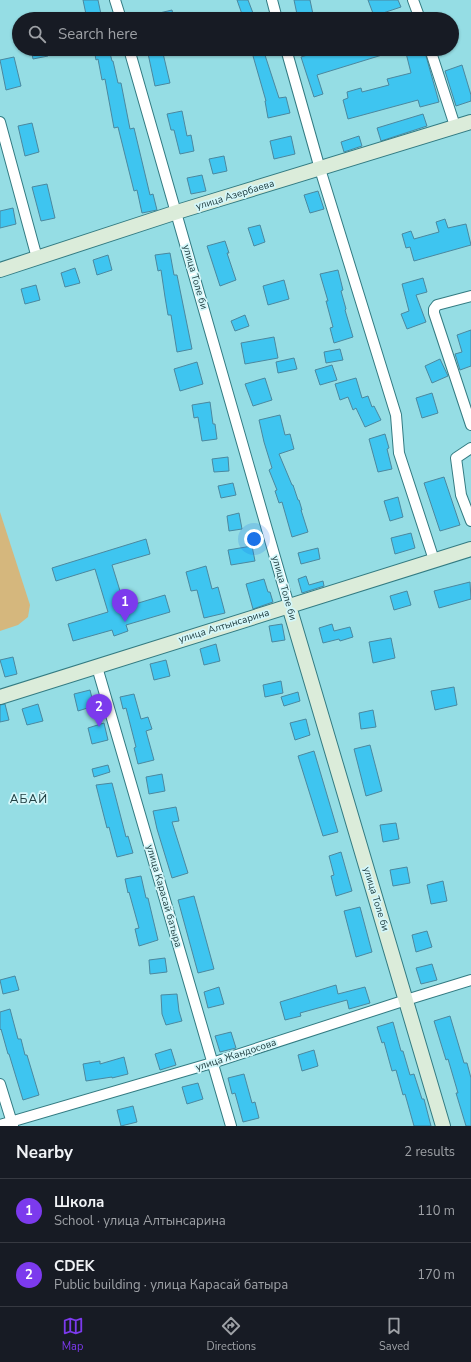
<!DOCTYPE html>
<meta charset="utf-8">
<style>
body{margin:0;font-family:"Nunito Sans",sans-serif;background:#20242c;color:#f1f3f6}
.you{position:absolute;left:254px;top:539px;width:14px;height:14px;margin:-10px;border:3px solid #fff;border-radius:50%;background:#1a73e8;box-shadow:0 0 0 6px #1a73e833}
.badge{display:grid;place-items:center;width:26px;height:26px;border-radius:50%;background:#7c3aed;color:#fff;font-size:13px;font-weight:700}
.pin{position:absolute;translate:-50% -33px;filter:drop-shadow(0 1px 2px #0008)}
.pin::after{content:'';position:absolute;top:21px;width:14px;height:12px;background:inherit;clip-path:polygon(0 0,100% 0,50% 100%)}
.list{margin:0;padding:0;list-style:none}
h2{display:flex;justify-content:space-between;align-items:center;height:52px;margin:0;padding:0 16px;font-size:17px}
h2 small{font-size:13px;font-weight:400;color:#9ea1a6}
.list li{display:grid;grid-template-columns:26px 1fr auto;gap:12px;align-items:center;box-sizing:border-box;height:64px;padding:0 16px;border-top:1px solid #363941}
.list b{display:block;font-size:15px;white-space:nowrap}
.list p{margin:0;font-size:13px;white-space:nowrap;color:#9ea1a6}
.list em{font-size:13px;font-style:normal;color:#9ea1a6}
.icon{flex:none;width:22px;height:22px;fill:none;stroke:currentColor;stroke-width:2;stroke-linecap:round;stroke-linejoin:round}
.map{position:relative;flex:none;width:471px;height:1126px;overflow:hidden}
.search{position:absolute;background:#171b24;box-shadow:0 1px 3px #0004;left:12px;right:12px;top:12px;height:44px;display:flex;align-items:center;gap:10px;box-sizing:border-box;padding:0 14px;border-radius:22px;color:#9ea1a6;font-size:15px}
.sheet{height:180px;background:#171b24}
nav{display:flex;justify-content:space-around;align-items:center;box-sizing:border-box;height:56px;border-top:1px solid #363941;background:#171b24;font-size:11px;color:#9ea1a6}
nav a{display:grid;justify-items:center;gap:2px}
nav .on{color:#7c3aed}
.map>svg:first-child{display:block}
</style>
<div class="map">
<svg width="471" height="1126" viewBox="0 0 471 1126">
<rect width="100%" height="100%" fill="#95dde4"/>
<path fill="#d5b77d" d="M0,512L30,605L28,617L18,625L0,631Z"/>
<path fill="#3ec5f0" stroke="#4b889f" d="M83,0H98L102,19H87Z
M237,0H248L253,13L243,17Z
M294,0H310L314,19H298Z
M368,0H398L401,7L374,16Z
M172,10L174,19H148L147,16Z
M31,49H46L48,56L33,59Z
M94,49H109L112,61H113L118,83H121L130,129L134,128L150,195L153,194L157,210L142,213L137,190L134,191L118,127L114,128L105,79L102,80L98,59L96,60Z
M147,49H162L170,83L155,86Z
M251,49H263L279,98L286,97L290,113L268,118L265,101H266Z
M327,49H395V51L317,75L323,94L314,97L301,57Z
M405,49H424L439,102L420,107L418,100L348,119L343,100L348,98L347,92L361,88L362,92L389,85L387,79L411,73Z
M14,57L21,86L6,90L0,60Z
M462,65L471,95V101L456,106L445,71Z
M182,111L187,136L191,135L194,151L180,154L174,130H171L167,114Z
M423,114L427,126L381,141L377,128Z
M32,123L39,152L25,156L18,126Z
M291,136L295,154L274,159L270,141Z
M359,136L362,146L344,152L341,142Z
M224,156L227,171L213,174L209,159Z
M202,175L206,191L191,194L187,178Z
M47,184L55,218L41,221L32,187Z
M318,191L324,209L310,213L304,195Z
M13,208L16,224L0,228V211Z
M445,219L448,228L466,224L471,245L414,261L410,247L406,248L402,234L411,231L414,239L439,232L436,222Z
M260,225L265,242L254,246L248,228Z
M225,241L229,253H227L236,280L220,286L207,246Z
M170,253L174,275H177L192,349L177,352L171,315H168L165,297L161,270L158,271L155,255Z
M108,255L112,270L97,275L93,260Z
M75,268L80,283L65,287L61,273Z
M338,270L343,290L341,291L346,309L345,310L353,337L334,343L330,328L333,327L326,301H328L320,274Z
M423,278L427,292L416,295L426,322L407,329L401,314L409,311L402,284Z
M284,280L289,299L268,305L263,286Z
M36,285L40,300L25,304L21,289Z
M245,315L249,326L235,331L231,321Z
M471,330V366L460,370L455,354L462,352L457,335Z
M274,337L278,358L245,364L241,343Z
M340,349L343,360L326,363L324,352Z
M294,358L297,369L278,373L276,362Z
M440,359L448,376L432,383L425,366Z
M197,362L203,384L180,391L174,369Z
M332,365L337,380L320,385L315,370Z
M265,378L272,400L253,406L245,384Z
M356,378L362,398L368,396L372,407L374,406L381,420L365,427L356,408L353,410L348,397L340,400L335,384Z
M432,393L438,413L422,418L416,398Z
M210,402L213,424H215L217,439L202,441L198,417L194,418L192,405Z
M280,415L285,435L290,434L294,449L279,454L292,485H293L298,500H299L302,510H301L308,532L292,537L282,502L279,503L275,491L277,490L269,470L272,468L264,442L259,420Z
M385,434L389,448L387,449L392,469L378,472L369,439Z
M228,457L229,471L214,472L212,459Z
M444,477L460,525L440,531L424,483Z
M233,483L236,495L221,498L218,486Z
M398,497L403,517L390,521L384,501Z
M239,513L242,529L229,531L227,516Z
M411,533L415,548L395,554L391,538Z
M146,539L150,554L112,565L125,607L165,595L170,612L126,625L128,631L114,636L112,630L73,641L68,624L108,612L95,569L56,581L52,568Z
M252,546L255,561L231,565L228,550Z
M318,548L320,559L301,564L298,553Z
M206,566L212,589L218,587L225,613L204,618L197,590L191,591L186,572Z
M306,576L309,585L323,581L324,586L302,593L298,579Z
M264,579L268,592H270L273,602L253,609L246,584Z
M470,582L471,599L439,608L434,591Z
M407,591L411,605L394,610L390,596Z
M282,624L285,640L272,642L269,626Z
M332,624L334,631L350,627L353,637L340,641L339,639L323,643L319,628Z
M391,638L395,658L373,663L369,642Z
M216,644L220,661L204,665L200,649Z
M13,657L17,674L5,677L0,660Z
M166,660L170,676L154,680L150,664Z
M281,681L283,693L265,697L263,685Z
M454,687L457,705L435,710L431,691Z
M90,690L94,706L78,711L74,694Z
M298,692L300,701L284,706L281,697Z
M134,694L141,719L148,717L152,729L146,731L154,760L138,764L134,748L136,747L126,708L123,709L120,697Z
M5,704L9,720L0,722V705Z
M38,704L43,721L27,725L22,709Z
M373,710L376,727L361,729L359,713Z
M306,719L310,735L295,740L290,723Z
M104,723L108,740L92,744L88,728Z
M370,745L382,791L366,796L354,749Z
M314,751L338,832L323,836L298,756Z
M108,765L110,772L94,777L92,769Z
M162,774L165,791L149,794L146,777Z
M112,783L126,837L128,836L133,853L117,857L109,827L107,828L96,785Z
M176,807L179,821L172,822L188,873L172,878L157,829L153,811Z
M396,823L399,839L383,842L380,825Z
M341,852L352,891L336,896L331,876L334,875L329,856Z
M407,867L410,883L393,886L390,870Z
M141,876L146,898H148L158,940L139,946L135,929L139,928L129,892L128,893L125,879Z
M443,881L447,901L431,904L427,885Z
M194,896L214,969L198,973L178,900Z
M360,907L372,952L356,957L344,911Z
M427,931L432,947L416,952L412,935Z
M165,958L167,972L150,974L149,960Z
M432,964L437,980L421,984L416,968Z
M15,976L19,990L3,994L0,980Z
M336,985L338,994L365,987L370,1003L349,1009L347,1000L300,1013L301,1016L285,1020L280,1002Z
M219,987L224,1004L208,1008L204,992Z
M177,994L179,1011L182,1021L166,1025L162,1014L161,995Z
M10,1009L18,1039H21L25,1055H27L39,1095L23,1100L9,1054H8L1,1029L0,1030V1012Z
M450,1016L464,1063H467L471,1078V1126H466L456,1093H458L448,1059L446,1060L434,1021Z
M393,1022L401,1051H403L410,1075L414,1074L422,1099H424L431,1126H414L405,1094L403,1095L396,1070L392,1071L384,1042L382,1043L377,1027Z
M231,1032L236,1048L220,1052L215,1036Z
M171,1049L176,1065L160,1070L155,1054Z
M314,1050L318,1066L302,1071L298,1055Z
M124,1057L128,1074L112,1078V1077L86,1081L83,1064L100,1061V1064Z
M244,1074L252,1103L255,1102L259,1118L243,1122L235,1093L232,1094L228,1078Z
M198,1083L203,1099L187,1104L182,1087Z
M133,1106L137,1122L121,1126L117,1110Z"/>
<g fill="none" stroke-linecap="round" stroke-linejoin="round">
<defs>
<path id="street" d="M115,0L121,19
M272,0L277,19
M413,0L420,19
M129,49L289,606
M286,49L320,169L396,415L399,453L434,560
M430,49L455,126
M0,122L37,258
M471,296L437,305L434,309V313L471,425
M471,448L456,458L461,495L471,521
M97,667L231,1126
M0,1084L13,1126
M0,1125L212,1063L406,1000L471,980"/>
<path id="secondary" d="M0,270L177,212L471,122
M289,606L443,1126
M0,697L471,549"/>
</defs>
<use href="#street" stroke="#337b82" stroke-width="12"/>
<use href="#secondary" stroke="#337b82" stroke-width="16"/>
<use href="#street" stroke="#fff" stroke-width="10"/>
<use href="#secondary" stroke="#dbecda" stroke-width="14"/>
</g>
<g text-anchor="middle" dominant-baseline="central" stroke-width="3.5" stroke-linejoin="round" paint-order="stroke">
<g font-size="10" fill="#224043" stroke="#d4f7fa">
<text transform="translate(235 195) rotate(-17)">улица Азербаева</text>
<text transform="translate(195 277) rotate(74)">улица Толе би</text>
<text transform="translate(284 588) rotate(74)">улица Толе би</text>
<text transform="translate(224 626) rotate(-17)">улица Алтынсарина</text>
<text transform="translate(164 896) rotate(74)">улица Карасай батыра</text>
<text transform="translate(376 899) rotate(73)">улица Толе би</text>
<text transform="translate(236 1055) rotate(-18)">улица Жандосова</text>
</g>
<g font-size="12" letter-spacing="1" fill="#224043" stroke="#d4f7fa">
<text x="29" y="799">АБАЙ</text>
</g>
</g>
</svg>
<div class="you"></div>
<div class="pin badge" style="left:125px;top:622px">1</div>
<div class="pin badge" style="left:99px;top:727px">2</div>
<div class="search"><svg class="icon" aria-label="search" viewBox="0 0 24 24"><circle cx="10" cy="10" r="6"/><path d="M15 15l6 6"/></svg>Search here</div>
</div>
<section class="sheet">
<h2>Nearby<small>2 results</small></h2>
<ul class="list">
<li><span class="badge">1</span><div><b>Школа</b><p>School · улица Алтынсарина</p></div><em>110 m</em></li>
<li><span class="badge">2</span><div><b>CDEK</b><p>Public building · улица Карасай батыра</p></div><em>170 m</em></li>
</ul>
</section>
<nav>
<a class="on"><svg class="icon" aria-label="map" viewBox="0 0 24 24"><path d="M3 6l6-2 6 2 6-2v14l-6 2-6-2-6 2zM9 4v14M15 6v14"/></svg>Map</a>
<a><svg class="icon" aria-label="directions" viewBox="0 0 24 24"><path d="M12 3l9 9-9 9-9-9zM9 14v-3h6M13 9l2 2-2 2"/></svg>Directions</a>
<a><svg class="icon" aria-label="saved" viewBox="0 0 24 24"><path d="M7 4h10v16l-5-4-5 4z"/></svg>Saved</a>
</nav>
